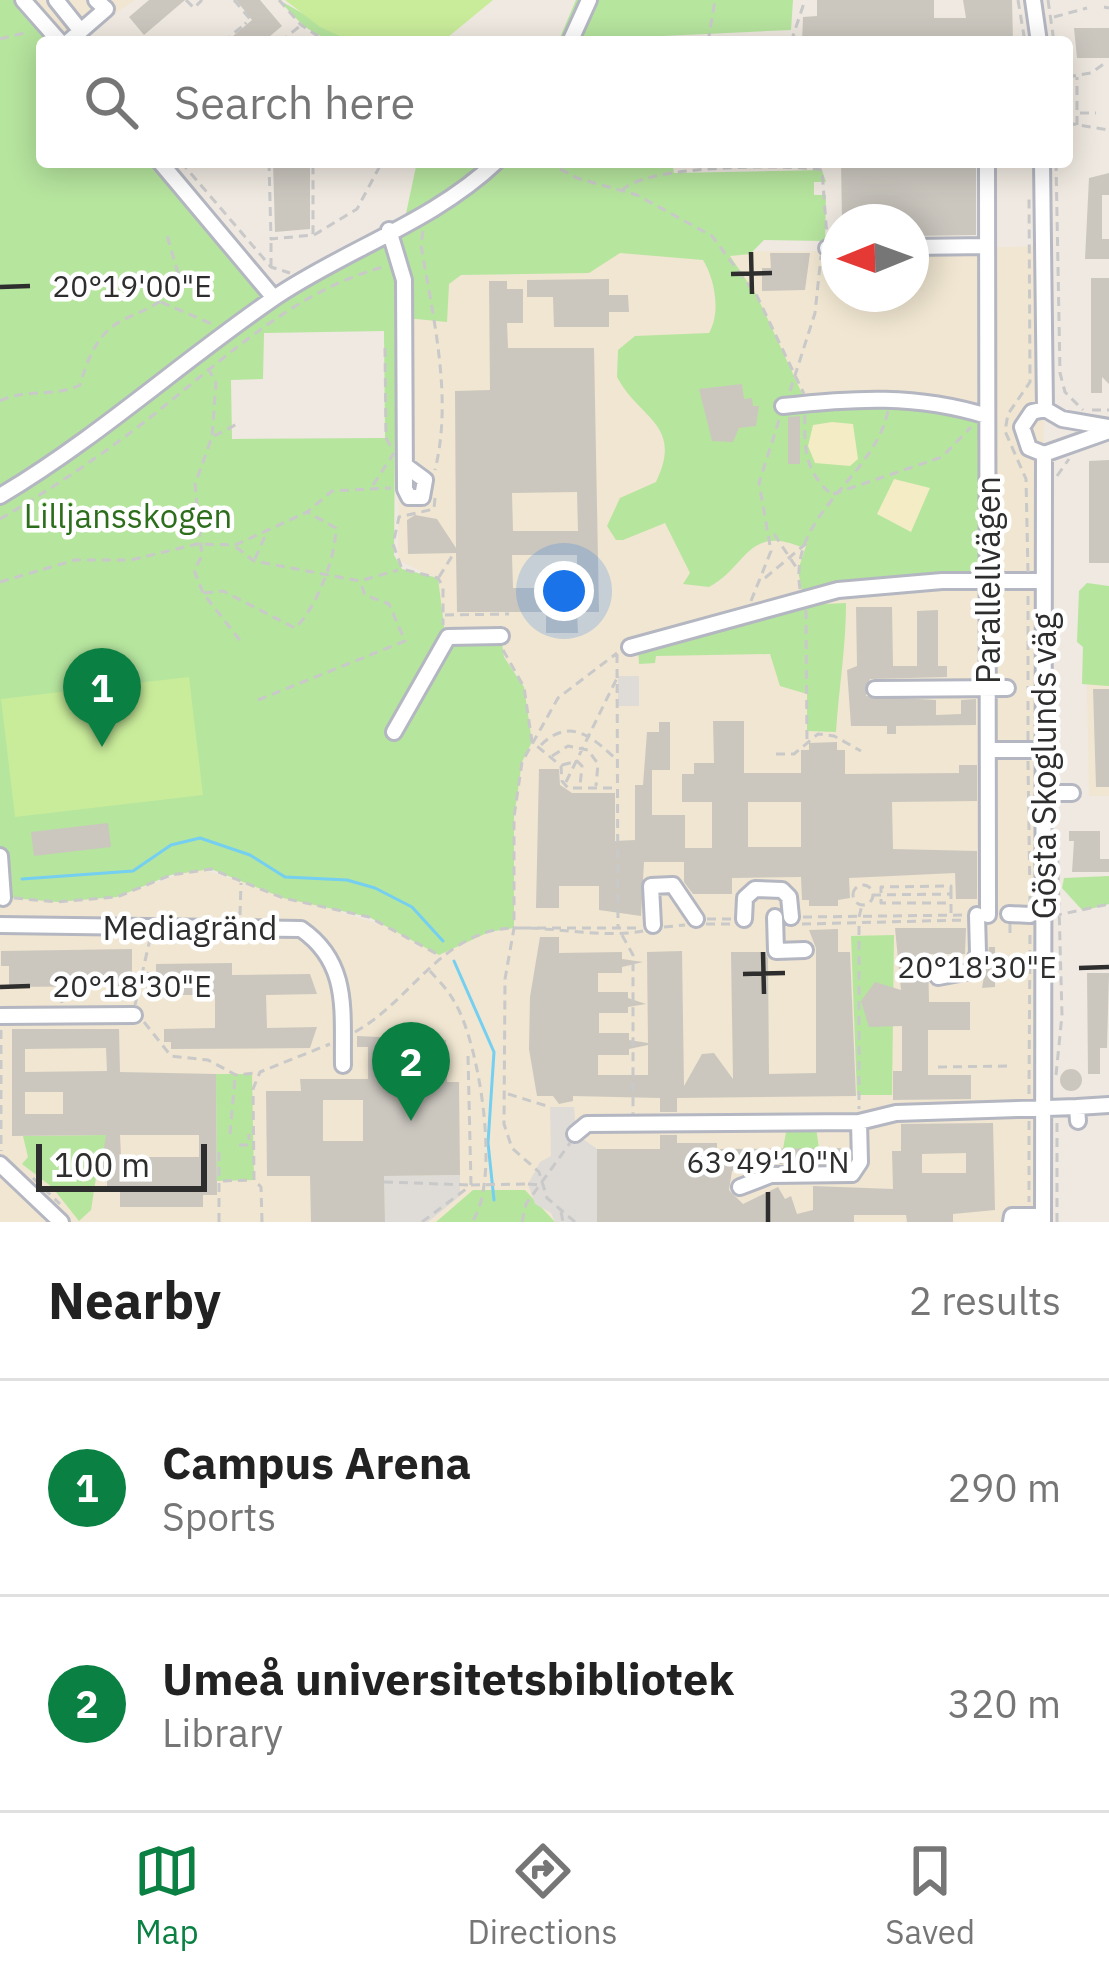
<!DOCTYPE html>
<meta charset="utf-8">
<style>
body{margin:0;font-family:"IBM Plex Sans",sans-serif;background:#f2f2f2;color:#222}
.compass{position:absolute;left:821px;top:204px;width:108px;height:108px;border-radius:50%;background:#fff;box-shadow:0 6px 30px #0003;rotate:269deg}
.scale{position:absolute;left:36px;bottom:30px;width:171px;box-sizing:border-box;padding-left:12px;border:6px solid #2e2e2e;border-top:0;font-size:33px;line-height:42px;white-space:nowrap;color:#2e2e2e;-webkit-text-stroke:9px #fff;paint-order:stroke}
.you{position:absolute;left:564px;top:591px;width:42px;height:42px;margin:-30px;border:9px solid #fff;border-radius:50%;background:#1a73e8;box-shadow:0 0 0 18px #1a73e833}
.badge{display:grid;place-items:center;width:78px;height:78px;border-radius:50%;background:#0b8043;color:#fff;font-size:39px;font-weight:700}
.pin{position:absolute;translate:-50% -99px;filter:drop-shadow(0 3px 6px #0008)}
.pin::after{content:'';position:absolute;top:63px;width:42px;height:36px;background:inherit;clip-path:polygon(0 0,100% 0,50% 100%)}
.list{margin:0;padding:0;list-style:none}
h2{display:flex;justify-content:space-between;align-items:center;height:156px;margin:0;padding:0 48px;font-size:51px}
h2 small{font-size:39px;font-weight:400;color:#767676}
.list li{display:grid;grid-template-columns:78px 1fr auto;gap:36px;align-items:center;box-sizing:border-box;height:216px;padding:0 48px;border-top:3px solid #e0e0e0}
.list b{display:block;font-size:45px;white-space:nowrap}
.list p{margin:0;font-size:39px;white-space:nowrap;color:#767676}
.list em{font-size:39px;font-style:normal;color:#767676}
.icon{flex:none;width:66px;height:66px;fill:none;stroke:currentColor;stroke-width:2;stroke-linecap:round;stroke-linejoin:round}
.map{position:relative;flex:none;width:1109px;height:1222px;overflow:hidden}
.search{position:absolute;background:#fff;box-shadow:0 6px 30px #0003;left:36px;right:36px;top:36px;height:132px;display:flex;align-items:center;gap:30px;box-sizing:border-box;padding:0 42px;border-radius:12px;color:#767676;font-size:45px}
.sheet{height:588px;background:#fff}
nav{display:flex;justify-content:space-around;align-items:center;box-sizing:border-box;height:168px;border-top:3px solid #e0e0e0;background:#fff;font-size:33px;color:#767676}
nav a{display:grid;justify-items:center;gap:6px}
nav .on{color:#0b8043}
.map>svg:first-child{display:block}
</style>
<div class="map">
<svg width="1109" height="1222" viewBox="0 0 1109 1222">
<rect width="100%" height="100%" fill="#efe9e1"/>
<path fill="#f0e6d1" d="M23,0H135L77,40L60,42Z
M1044,246L1043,1222H0V897L57,902L117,897L197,868L388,927L477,936L514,928V817L522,762L532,742L520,679L504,657L501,636L444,634L438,579L398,560L401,265L422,254L839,251V294H911V250Z
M1087,681H1109V796H1089Z"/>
<path fill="#b6e59e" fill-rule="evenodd" d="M0,0H23L60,42H42V162H160L274,298L404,223L417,162H672L674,173L822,170L826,182H814V195H826L825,241L764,240L750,254L730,256L757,296L805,400L981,414L987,581L838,590L805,605L846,603C846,647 839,687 836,732L807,731V694L780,686L770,654L656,656L655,663L639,664L638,645L803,597L798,570L807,543L801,547C747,525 747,567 709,587L683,584L690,573L665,523L623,540H616L607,526L620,498L656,482C684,424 639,419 617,377L618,350L635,336L709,333C721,313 715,279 703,260L620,253L589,273L461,275L449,284L447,322L396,317L394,555L402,569L438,578L445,634L501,636L504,657L524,687L532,742L522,762L514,817V928L489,932L439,955L369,917L283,898L211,869L171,875L117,897L57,902L0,897ZM384,331L385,438L232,439L231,380L263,379L264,333Z
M279,0L353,42C317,42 302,26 279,0Z
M576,0H793L791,30L663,36V42H558Z
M1087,583L1109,586V686L1082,684L1083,647L1077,642L1079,591Z
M1109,876V904L1083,911L1062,888L1064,878Z
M894,935L892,1095H857L851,936Z
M216,1074H252L254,1180L217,1181Z
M787,1127H816L819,1149H783Z
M106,1135V1158H99L91,1210L79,1221L52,1187L22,1164L28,1157L23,1136Z
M473,1190H525L555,1222H436Z"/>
<path fill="#f3ecc5" d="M832,422L853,424L858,459L850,466L815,463L808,446L813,425Z
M894,479L930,488L911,532L877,514Z"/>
<path fill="#c9ec9a" d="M285,0H493L442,42H353L320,27Z
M189,677L203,795L15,817L1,699Z"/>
<path fill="#dfdcd8" d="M618,676H639V706H618Z
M550,1107H574L576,1134L597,1149V1222H555L551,1213L535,1204L528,1184L540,1162L551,1156Z
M460,1175V1196L428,1222H385L384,1176Z"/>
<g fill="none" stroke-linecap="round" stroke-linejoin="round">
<path stroke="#75cff0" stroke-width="3" d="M22,879L133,871L171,845L200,838L250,855L285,877L347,880L375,888L412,907L443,941
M454,961L494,1052L488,1143L494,1200"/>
</g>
<path fill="#cbc7bf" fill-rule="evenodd" d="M149,0H185L144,35L129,17Z
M236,0H260L282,26L263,42H226L252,20Z
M817,0H934V18H966L963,0H1012L1013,42H802L803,17L817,16Z
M1074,28H1109V58H1077Z
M273,162H310V229L275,232Z
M841,162H976V235L911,236V222L842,219Z
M1109,173V195H1102V239H1109V259H1085L1089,178Z
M770,253H810L805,290L762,291V268H771Z
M1091,278H1109V384L1102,377V393H1091Z
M609,279V295H628L629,312H609V327H554L553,297H527V280Z
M489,281H507V289H523V323H507L508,348H594L599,612H577L578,633H546V612H457L456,553L408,554L407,520L415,515L437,519L456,548L455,391L490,390ZM577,492L578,531H513L512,493ZM512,555H577V588H513Z
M742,384L744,399L752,398L753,406H759L756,426L739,428L733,442L712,441L699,389Z
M800,416V464H788V417Z
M1109,460V563H1089V461Z
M856,607H892L893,666H917V611L938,610V666H947V677L870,679L866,696L936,700V715L961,714V700L976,699V725L896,726V734H887V726H851L847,670L857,666Z
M1093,689H1109V787H1096Z
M713,721H744V773H801V750H809V743L837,742V750H845V774L959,773V765H977V801L892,802L893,849L977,851V899H956L955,873L849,878L850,898L838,900V906H809V900H802L801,877L732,878V894H693L684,882V862H644L641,916L599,910V886H559V908H536L539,769H559L560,785L572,793H615V841L635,840V785H643L647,732H659V722H670V770H652V815H685V848H712V802H682V774H694V763H714ZM748,802H801V847H748Z
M108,823L111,847L34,856L31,832Z
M1069,831H1100V859H1109V872H1072L1074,841H1069Z
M895,928H966L965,954H928L929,1002H970V1030H928V1075H971V1099L893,1100V1071H902V1026L869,1027L861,1001L875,982L901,990Z
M838,929V952H850L856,1096L677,1098V1112H660V1098L573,1096V1101L559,1104L553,1096H537L529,1049L530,997L540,937H559V953L622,952V959L643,962L622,967V973H598V992H628V998L646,1004L628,1007V1013H599V1033H629V1040L648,1043L647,952L682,951L684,1086L702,1054L714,1053L733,1079L731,952H765L768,958L769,1074L816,1073V948L809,930ZM648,1045V1075H598V1055H629V1049Z
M989,947H995V987L982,988Z
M132,949V978H123V986L9,987V966H1V951Z
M232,963V975L310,974L317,994L266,995L267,1028L317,1027L310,1048L171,1049V1042H164V1029L215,1028V995H146V972H156V964Z
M1087,973H1109L1107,1048H1100V1074H1088Z
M12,1029H119L120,1072L216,1074L217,1195H203V1207H120V1189H107V1179H99L106,1135L12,1136ZM106,1048L107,1071L25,1072V1049ZM25,1092H63V1114H25ZM120,1135H199V1157H121Z
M357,1036L446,1040L447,1082H459L460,1175L384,1176L385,1222H311L310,1176H267L266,1091H301L300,1079H368V1047H357ZM323,1100H363V1141H323Z
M1060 1080a11 11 0 1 1 22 0a11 11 0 1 1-22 0Z
M993,1123L995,1210L953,1214V1222H907L906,1215H854V1222H597V1149H660V1135H677V1143H717V1149L848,1148L846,1163L771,1164L732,1171L729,1190L743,1204L778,1187L785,1199L791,1196L797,1214L813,1210V1186L893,1189L892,1151H901V1124ZM966,1153V1173H922V1154Z"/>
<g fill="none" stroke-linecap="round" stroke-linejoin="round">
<defs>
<path id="minor" d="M23,0L60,42
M56,0L80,30
M1033,0L1039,42
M68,42L106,9L96,0
M570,42L589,0
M160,162L274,298
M987,162L988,915
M1042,162L1045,409
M389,230L404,280L405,489L409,497H422L425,480L406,466
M911,247L987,246
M827,248H839
M783,406C854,398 916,394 987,416
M1109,427L1062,419L1045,409L1032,412L1022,427L1029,448L1044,454L1109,431
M0,496C98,438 183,360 277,296C347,249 434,221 496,162
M630,647L838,590L942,581H1042
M875,689L1007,688
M394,732L448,637L501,636
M988,750H1042
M1043,793H1072
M0,856L3,898
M1009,914L1030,915
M775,917L776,951L805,950
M744,919L745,898L755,889L782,890L789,897L791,917
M0,925L301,929C350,963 342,1011 343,1065
M653,925L651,886L673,885L696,919
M938,977L970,971L978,953L977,915
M0,1016L134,1015
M1077,1107L1109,1105
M575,1134L587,1124L859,1122L896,1113L1077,1107L1078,1121
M0,1164L61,1222
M740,1187L771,1175L852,1174L860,1162L859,1122
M1011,1222L1012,1216H1043
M1043,1222L1044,454"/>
</defs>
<use href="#minor" stroke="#b4b7c1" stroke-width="20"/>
<path stroke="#c9c9c9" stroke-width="3" stroke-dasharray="9 6" stroke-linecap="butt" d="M186,0L194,8L202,0
M234,0L250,19L245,24
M279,0L301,25L327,42
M1018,0L1025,42
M1048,0L1054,42
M1104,7L1109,8
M1054,17L1087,8
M0,39L24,33
M223,42L245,24
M264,42H272
M280,42L300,26
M708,42L715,0
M791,42L805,0
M1067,77L1091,73L1105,63
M1080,113H1096
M1067,123L1109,130
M1077,125V77
M181,162L271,267L290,273
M269,162L271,239L313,235V162
M547,162L577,178L637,195L712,236L757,296L804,394
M1056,162L1060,373L1065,392L1083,410
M622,191C641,165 788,164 822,170L827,237
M423,231L421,245C433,318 453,397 435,470
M314,235L357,209L382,162
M271,267V240
M161,302L212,324
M385,348L386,438L393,450
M208,368L216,383L212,437L195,484L202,556L194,570L203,593L242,643
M790,391L815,313L821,256
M0,401C25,388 53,398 80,385C105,295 143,333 180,280L166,232
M1092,410H1109
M805,415C804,449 805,471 831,494
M214,436L239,423
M1057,476L1069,459
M373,485L394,453
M833,494L942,457L971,427
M435,498L434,509L399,517L393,544L402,569L438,578L443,587V625
M0,519C58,485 116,446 168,403C235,349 301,288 387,266
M774,534L798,570
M236,547L254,561L360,581L398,570
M255,559L265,536
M1028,572L1026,479L1005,431L1008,414L1030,382L1029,194
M439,577L454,553
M765,578L808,542
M0,582L75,560H131L197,544L235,545L307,512L332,491L391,488
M800,589C788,514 874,478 888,411
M204,593L223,591L295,628C316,609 336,557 336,528L307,512
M751,601L771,551L759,483L780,417
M806,610L807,740
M445,615L509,614
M503,650L524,687L532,742L561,766L562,781L568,788H618
M617,654L618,927
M258,700L405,641L389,604L365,595L360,581
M1028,740V593
M541,745C571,715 595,740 617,760
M776,754H794L818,734L834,736L861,751
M552,756L568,746L588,750L598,764L596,786
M1028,761L1030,902
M562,765L577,761L582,766L580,786
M566,782L617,678
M853 895a10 10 0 1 1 20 0a10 10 0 1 1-20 0Z
M951,894V886L881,887V903H951V913
M872,895L951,894V901
M14,898L57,902L117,897L171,875L211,869L283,898L369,917L437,954
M240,915L241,883
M1053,916L1109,904
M803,917L968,915
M859,917L862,905
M707,919H734
M706,924H733
M802,924L967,920
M1010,924V939
M859,926V1109
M664,927L685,925
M522,928H639
M622,935L633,955V1114
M430,971C438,980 448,990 454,1001C480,1043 501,1181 472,1222
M58,987L62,1003
M135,1005L150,939
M144,1022L171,1056L208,1060L236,1075L256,1073
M1,1030V1151
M355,1032C407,1003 436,943 495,930C538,922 596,940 643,931
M468,1056L471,1185
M938,1067L1010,1066
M1056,1075L1062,1015L1057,833
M508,1094L550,1107
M1029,1094L1030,929
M1029,1121V1202
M230,1134L235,1078
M239,1145H249V1134
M219,1152V1180
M33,1178L60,1204
M384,1182L470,1185
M528,1184L540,1185
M561,1212L563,1222
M219,1222V1181L252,1180
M262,1222L261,1187L254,1180L253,1089L260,1072L330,1044
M422,1222L470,1186
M522,1222L526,1204L570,1143
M575,1222L547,1198L539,1172L512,1148L504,1124L505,979L514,928V817L522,762L558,698L617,653
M1057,1222V1118"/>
<use href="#minor" stroke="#fff" stroke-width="14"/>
<path stroke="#c9c9c9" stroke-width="3" stroke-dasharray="9 6" stroke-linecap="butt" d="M471,1185L528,1184"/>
</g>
<path fill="none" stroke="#2e2e2e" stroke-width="4.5" d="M751,252L752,294M731,274L772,273M0,287L30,286M763,952L764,994M1079,968L1109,967M743,974L785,973M0,987L30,986M768,1192V1222"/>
<g text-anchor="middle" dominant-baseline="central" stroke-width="9" stroke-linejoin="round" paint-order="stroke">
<g font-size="33" fill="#2c6e1b" stroke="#fff">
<text x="128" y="515">Lilljansskogen</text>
</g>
<g font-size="33" fill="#2e2e2e" stroke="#fff">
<text transform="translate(987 580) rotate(-90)">Parallellvägen</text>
<text transform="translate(1043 766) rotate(-90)">Gösta Skoglunds väg</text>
<text x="190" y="927">Mediagränd</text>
</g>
</g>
<g font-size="30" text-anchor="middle" fill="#2e2e2e" stroke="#fff" stroke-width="9" stroke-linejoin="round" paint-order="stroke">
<text x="132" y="297">20°19'00"E</text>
<text x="977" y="978">20°18'30"E</text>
<text x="132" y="997">20°18'30"E</text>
<text x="768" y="1173">63°49'10"N</text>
</g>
</svg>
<svg class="compass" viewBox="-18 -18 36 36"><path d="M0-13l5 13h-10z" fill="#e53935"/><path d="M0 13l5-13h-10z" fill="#767676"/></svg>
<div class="scale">100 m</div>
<div class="you"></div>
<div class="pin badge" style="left:102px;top:747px">1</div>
<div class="pin badge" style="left:411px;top:1121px">2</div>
<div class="search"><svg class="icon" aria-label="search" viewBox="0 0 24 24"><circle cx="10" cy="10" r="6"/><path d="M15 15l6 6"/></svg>Search here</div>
</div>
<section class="sheet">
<h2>Nearby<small>2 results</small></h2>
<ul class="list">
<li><span class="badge">1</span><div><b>Campus Arena</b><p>Sports</p></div><em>290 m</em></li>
<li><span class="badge">2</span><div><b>Umeå universitetsbibliotek</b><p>Library</p></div><em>320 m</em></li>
</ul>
</section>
<nav>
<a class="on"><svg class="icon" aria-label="map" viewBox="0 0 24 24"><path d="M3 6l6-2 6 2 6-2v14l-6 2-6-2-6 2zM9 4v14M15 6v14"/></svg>Map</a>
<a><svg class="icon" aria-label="directions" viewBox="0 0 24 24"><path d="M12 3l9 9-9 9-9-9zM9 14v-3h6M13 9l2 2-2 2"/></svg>Directions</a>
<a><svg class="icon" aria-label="saved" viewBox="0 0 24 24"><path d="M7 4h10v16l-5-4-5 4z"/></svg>Saved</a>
</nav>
